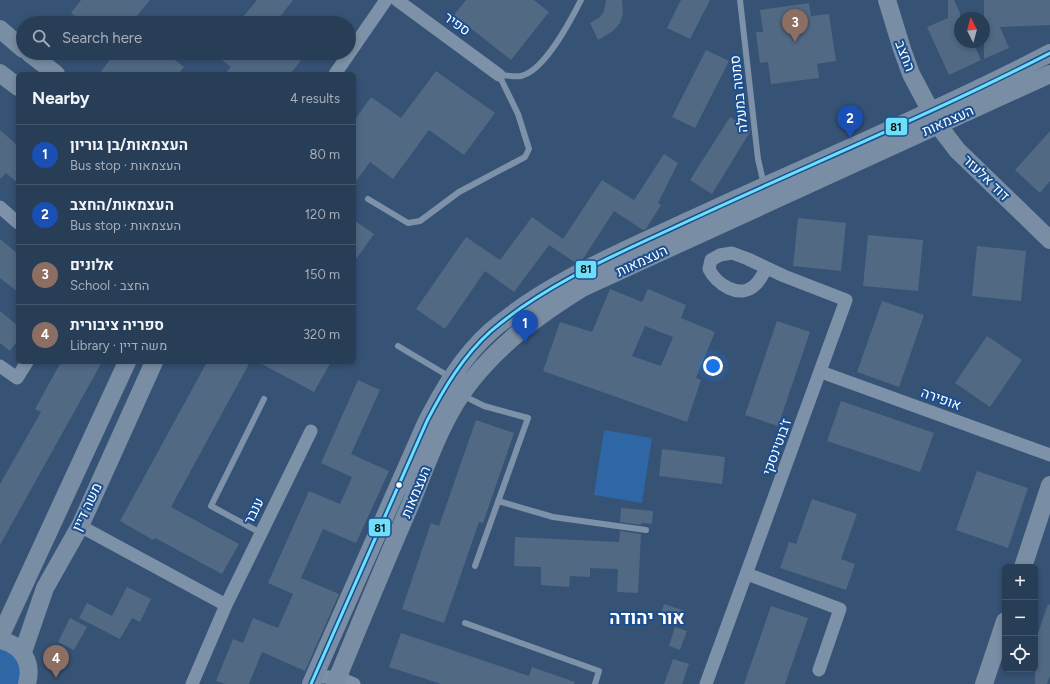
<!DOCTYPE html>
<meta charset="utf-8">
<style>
body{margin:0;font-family:Figtree,Heebo,sans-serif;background:#30455d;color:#f1f3f6}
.controls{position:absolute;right:12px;bottom:12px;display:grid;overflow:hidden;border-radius:6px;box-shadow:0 2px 6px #0003}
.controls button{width:36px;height:36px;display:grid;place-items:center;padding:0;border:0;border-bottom:1px solid #44576d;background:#283e57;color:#f1f3f6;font:20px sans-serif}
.compass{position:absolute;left:954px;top:12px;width:36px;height:36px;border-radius:50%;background:#283e57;box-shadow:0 2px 6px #0003;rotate:354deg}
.you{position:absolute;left:713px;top:366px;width:14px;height:14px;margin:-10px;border:3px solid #fff;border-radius:50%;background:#1a73e8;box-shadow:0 0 0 6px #1a73e833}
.badge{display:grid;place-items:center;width:26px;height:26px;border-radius:50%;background:#90b9f0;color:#fff;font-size:13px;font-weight:700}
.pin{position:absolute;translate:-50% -33px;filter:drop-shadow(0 1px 2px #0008)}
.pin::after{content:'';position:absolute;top:21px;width:14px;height:12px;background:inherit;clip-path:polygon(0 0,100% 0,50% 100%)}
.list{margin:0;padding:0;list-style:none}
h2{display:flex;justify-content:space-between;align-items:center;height:52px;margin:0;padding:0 16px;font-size:17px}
h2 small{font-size:13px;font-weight:400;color:#a5aeba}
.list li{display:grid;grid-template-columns:26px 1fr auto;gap:12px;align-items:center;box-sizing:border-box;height:60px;padding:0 16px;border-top:1px solid #44576d}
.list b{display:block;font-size:15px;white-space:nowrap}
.list p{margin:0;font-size:13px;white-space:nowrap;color:#a5aeba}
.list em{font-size:13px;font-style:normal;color:#a5aeba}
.icon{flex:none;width:22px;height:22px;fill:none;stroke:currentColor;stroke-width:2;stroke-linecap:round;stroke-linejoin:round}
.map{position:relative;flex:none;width:1050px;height:684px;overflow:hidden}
.search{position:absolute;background:#283e57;box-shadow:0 2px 6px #0003;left:16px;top:16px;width:340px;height:44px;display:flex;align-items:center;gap:10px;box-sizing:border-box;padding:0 14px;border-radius:22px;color:#a5aeba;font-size:15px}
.panel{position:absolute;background:#283e57;box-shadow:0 2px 6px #0003;left:16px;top:72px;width:340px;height:292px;border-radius:6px}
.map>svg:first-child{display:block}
</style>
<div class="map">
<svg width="1050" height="684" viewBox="0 0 1050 684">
<rect width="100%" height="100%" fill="#365274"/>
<path fill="#2f66a5" d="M604,430L652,438L642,503L594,495Z
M0,643L13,647L25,684H0Z"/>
<path fill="#526984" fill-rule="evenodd" d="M81,0H150L131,23H83L71,13Z
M257,0H293L275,23H238Z
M466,0H534L549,12L511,60L454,15Z
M606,0H622L623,14L620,23L613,31L598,40L590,23L600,17L604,11Z
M681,0H710L690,39L667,28Z
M948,0H954L960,13V42H973L981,60L949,75L927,27L948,18Z
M984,0H1050V25L1000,27L1009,48L984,59Z
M809,3L811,16L829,14L836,61L817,64L819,78L771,84L768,62L760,63L756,32H763L760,10Z
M706,50L729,61L695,128L672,117Z
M115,53H166L184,67L178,74H99Z
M213,53H307L290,74H225L231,67Z
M436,71L495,113L464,155L429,130L393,179L370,162L354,184V121L371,97L401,118Z
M730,117L750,130V132L712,194L690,180Z
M0,130L18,146V183L6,173L0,179Z
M1050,131V181L1040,193L1015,170Z
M664,154L678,163L658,203L661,205L646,229L643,230L614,211L583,259L576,263L549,245L514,292L485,271L445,329L416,309L466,237L500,260L532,217L563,239L602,180L634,200Z
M798,218L846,223L841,271L793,266Z
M354,220L374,234L354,262Z
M868,235L923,240L918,291L863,286Z
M0,239L18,254V292L0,278Z
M977,246L1026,251L1021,301L972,296Z
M610,289L642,302L648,289L686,305L681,318L715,332L696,378L701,380L687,422L543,371L560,322L592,332ZM645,326L673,337L661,366L632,356Z
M882,301L924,315L899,387L857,372Z
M0,311L18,326V340L10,351L0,343Z
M777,321L810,332L778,426L745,415Z
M987,336L1022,360L990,407L955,383Z
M61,362H102L0,545V484L41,412L35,409Z
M207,362H250L171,507L239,544L222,574L155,538L153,540L120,521Z
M258,362H331L314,392Z
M358,380L380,390L351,454L389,471L356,543L323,529L301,578L339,594L305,671L262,652L249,684H225L216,681L233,639L243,643L253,618L278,628L293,594L268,583L309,491L340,504L352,477L321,463Z
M841,401L934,433L920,472L827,441Z
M476,420L514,433L483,523L479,522L444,623L402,609L431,523L439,526Z
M662,449L725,457L722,484L659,476Z
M977,471L1028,488L1008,548L956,530Z
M812,499L857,514L841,559L855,564L846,590L780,568L789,542L796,544Z
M621,508L653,511L652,524L641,523V525L620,522Z
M620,531L641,534L638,593L617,592L618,569L590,568V577L570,576L569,587L541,585V567L514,566L515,537L619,542Z
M127,587L151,599L140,622L132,618L120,639L79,618L87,603L112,616Z
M664,604L685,611L681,624L660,616Z
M1048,604L1050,605V676L1047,684H1035V642Z
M771,606L808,618L785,684H744Z
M70,618L87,627L74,650L58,642Z
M675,627L687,631L680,650L669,646Z
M401,633L529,676L532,667L575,682L574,684H441L389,667Z
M673,659L689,664L682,684H664Z"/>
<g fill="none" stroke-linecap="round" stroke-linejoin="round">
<path stroke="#7d92a8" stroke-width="6" d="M740,0L758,159L764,185
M368,199L408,223L420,221L459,192L525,157L529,149L518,114L499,75C506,75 514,77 521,76C544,71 571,20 581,0
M398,346L450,377
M462,395L484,406L528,418L475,566
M498,501L553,517L646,530
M261,533L211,506L264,399
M465,623L599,671L595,684"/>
<path stroke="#7d92a8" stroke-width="13" d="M397,0L499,75
M335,74L386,0
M0,207L18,223
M0,366L17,378L27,362
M821,372L1050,455
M80,526L226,605
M747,574L840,609L819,670
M314,677H337L354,684
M192,684L226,605L311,431
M706,684L846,300L784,276L748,259L732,253L720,255L711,260L709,269C716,284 740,300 755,285C760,281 763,274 766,269"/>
<path stroke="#798da4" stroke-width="18" d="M887,0L902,49L911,74L938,125L957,150L1050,240
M0,29L23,49
M29,53L56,74
M0,73L18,87
M1023,567L1050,485
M0,637L127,362
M0,640C22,645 33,662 27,684
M23,652L45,588L80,526L154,362
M311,684L427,421C444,388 463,356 491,331C548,282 620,253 688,221C808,165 932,114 1050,53
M335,684C360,623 385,563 411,503C428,461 443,416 471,381C502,342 540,314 582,288L1050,74
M984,684L1005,621"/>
<defs>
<path id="bus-1" d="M311,684L427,421C444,388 463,356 491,331C548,282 620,253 688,221C808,165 932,114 1050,53"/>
</defs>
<use href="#bus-1" stroke="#1b4f8f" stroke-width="6"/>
<use href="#bus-1" stroke="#6ddff8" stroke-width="3"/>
</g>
<circle fill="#fff" stroke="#1b4f8f" stroke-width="1.5" cx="399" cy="485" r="3.5"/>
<g text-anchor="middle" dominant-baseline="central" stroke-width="4" stroke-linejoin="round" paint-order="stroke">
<g font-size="14" fill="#fff" stroke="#1b4f8f">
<text transform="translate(457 24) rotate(36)">ספיר</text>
<text transform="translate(905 56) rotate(69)">החצב</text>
<text transform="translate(739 94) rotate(-96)">סמטה במעלה</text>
<text transform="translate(948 121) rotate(-24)">העצמאות</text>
<text transform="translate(986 178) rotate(44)">דוד אלעזר</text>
<text transform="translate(642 261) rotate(-25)">העצמאות</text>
<text transform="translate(941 399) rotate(20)">אופירה</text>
<text transform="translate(777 447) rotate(-70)">ז'בוטינסקי</text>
<text transform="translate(416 492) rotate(-67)">העצמאות</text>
<text transform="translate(87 507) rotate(-65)">משה דיין</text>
<text transform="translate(254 511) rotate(-64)">ענבר</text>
</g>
<g font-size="18" font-weight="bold" fill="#fff" stroke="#1b4f8f">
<text x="647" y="618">אור יהודה</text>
</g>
</g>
<g stroke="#1b4f8f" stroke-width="1.5">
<rect x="885" y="117" width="23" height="19" rx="4" fill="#6ddff8"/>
<rect x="575" y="260" width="22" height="19" rx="4" fill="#6ddff8"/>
<rect x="368" y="518" width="23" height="19" rx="4" fill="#6ddff8"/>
</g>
<g font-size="11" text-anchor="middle" font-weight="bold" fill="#111">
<text x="896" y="131">81</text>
<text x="586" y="273">81</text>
<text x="380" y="532">81</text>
</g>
</svg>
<div class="controls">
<button>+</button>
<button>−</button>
<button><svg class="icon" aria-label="locate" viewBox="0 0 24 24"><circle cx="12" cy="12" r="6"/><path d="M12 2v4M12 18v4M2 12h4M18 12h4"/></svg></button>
</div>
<svg class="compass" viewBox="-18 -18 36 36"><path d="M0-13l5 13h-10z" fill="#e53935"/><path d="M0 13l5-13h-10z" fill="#a5aeba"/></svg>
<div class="you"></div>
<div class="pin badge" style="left:525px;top:343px;background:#1a4fb4">1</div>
<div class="pin badge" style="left:850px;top:138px;background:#1a4fb4">2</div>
<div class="pin badge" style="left:795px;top:42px;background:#8d6e63">3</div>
<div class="pin badge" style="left:56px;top:678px;background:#8d6e63">4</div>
<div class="search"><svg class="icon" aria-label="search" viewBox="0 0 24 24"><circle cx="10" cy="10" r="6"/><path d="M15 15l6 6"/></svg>Search here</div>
<section class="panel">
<h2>Nearby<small>4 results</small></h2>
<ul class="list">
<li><span class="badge" style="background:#1a4fb4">1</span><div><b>העצמאות/בן גוריון</b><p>Bus stop · העצמאות</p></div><em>80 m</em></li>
<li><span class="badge" style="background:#1a4fb4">2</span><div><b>העצמאות/החצב</b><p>Bus stop · העצמאות</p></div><em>120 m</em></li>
<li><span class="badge" style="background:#8d6e63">3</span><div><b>אלונים</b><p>School · החצב</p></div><em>150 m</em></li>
<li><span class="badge" style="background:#8d6e63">4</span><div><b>ספריה ציבורית</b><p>Library · משה דיין</p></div><em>320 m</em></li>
</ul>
</section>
</div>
